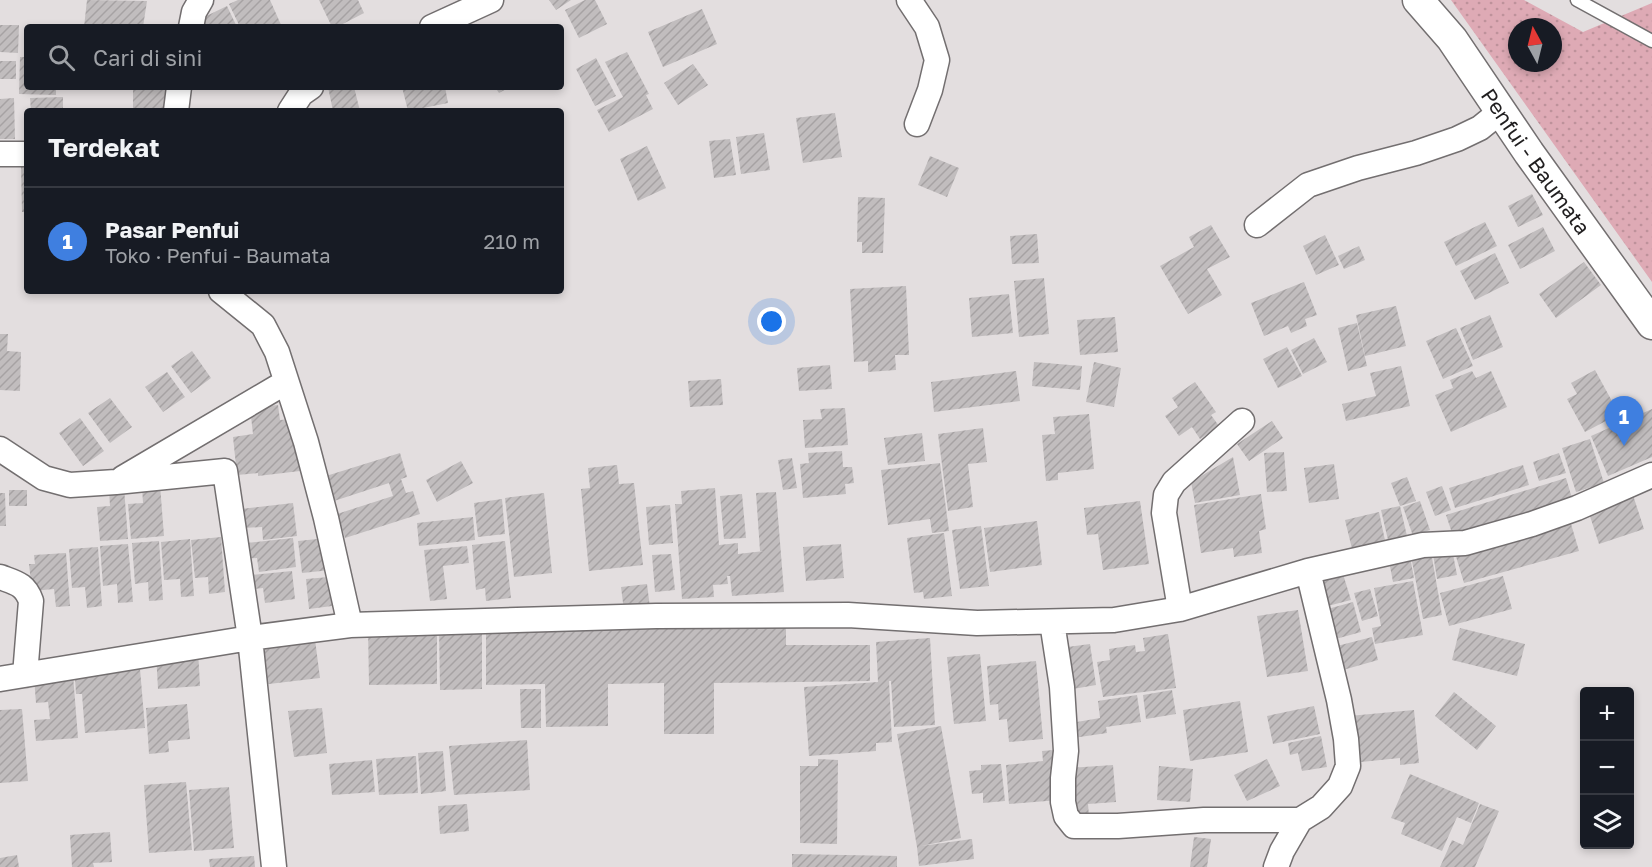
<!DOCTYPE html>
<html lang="id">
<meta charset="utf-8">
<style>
body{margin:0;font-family:"Golos Text",sans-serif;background:#20242c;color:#f1f3f6}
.controls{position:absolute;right:18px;bottom:18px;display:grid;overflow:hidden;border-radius:6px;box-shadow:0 3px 9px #0003}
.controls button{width:54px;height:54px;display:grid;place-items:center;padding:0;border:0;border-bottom:2px solid #363941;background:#171b24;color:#f1f3f6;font:30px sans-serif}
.compass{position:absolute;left:1508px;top:18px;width:54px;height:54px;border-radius:50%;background:#171b24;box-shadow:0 3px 9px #0003;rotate:353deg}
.you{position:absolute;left:772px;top:322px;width:21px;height:21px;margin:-15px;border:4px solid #fff;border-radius:50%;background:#1a73e8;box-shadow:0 0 0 9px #1a73e833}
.badge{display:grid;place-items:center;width:39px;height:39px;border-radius:50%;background:#318151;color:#fff;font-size:20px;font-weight:700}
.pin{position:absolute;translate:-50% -50px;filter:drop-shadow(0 2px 3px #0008)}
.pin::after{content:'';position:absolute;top:32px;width:21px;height:18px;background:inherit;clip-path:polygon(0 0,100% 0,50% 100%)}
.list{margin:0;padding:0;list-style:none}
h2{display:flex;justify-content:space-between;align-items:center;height:78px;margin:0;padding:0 24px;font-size:26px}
h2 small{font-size:20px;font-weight:400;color:#9ea1a6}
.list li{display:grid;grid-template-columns:39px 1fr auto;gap:18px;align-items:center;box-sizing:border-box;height:108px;padding:0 24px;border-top:2px solid #363941}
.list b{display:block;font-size:22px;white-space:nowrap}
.list p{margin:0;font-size:20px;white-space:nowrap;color:#9ea1a6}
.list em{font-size:20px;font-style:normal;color:#9ea1a6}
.icon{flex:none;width:33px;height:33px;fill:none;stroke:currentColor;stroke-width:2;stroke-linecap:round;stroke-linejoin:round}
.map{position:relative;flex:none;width:1652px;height:867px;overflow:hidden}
.search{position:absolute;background:#171b24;box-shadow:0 3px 9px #0003;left:24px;top:24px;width:540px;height:66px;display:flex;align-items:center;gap:15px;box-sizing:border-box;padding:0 21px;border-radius:6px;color:#9ea1a6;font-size:22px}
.panel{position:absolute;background:#171b24;box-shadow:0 3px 9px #0003;left:24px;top:108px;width:540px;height:186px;border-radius:6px}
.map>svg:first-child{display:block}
</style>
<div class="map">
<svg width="1652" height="867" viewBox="0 0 1652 867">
<defs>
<pattern id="grass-dots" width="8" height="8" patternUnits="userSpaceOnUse" patternTransform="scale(1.5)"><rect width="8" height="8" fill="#deaab5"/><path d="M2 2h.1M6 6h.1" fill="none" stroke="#be929b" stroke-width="1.8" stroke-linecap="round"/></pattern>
<pattern id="building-hatch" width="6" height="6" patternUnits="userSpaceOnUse" patternTransform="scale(1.5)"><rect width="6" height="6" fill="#c1bdbe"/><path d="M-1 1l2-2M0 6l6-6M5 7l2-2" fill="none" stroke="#a6a2a3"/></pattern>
</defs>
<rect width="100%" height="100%" fill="#e3dedf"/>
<path fill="url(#grass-dots)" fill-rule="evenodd" d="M1451,0H1524L1583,32L1652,3V282ZM1517,27H1553V63H1517Z"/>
<path fill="url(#building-hatch)" d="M87,0L147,1L143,27H84Z
M238,0H270L282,27H240L229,4Z
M319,0H358L364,13L337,27H332Z
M549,0H571L556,10Z
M585,0H595L607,24L579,38L565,10Z
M227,6L237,27H201L198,20Z
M702,9L717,44L663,67L648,32Z
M0,25H19L18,53L0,52Z
M627,52L649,94L646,95L653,109L609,132L597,110L623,97L605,62Z
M20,57H27V87H56V95L19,94Z
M596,58L616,96L595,106L576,69Z
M0,61H16V79H0Z
M693,64L708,85L678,105L664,83Z
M133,87H169V111H133Z
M328,87H354L360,111H333Z
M402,87H445L448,103L408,111Z
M495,87H510L499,93Z
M63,97V111H31L30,98Z
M14,98L15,139H0V99Z
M835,113L842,157L803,163L796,118Z
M764,133L770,170L741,174L736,137Z
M730,139L736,175L714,178L709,141Z
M647,146L666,188L638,201L620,159Z
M930,156L959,168L947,197L918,185Z
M21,167H27V212H22Z
M1532,194L1543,215L1518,227L1508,206Z
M858,197L885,198L883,253H862V242H857Z
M1485,222L1497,246L1456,266L1444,242Z
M1211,225L1230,257L1207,269L1222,295L1188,314L1160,266L1194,247L1189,237Z
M1543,227L1555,251L1520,269L1508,245Z
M1037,234L1039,263L1012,264L1010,236Z
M1325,235L1339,265L1316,275L1303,246Z
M1359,246L1365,260L1344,269L1338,256Z
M1495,253L1509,283L1475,300L1460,271Z
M1584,262L1601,285L1556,318L1539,294Z
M1044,278L1049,334L1019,337L1014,281Z
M1304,282L1317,315L1305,319L1307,326L1291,333L1288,326L1264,336L1251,303Z
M906,286L909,355H895L896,370L868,372V361L854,362L850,289Z
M1009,294L1013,333L972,337L969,298Z
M1396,306L1406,346L1365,356L1356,315Z
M1490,315L1503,347L1473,360L1460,328Z
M1115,317L1118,352L1080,355L1077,320Z
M1357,323L1367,366L1348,371L1338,328Z
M1456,328L1473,366L1443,379L1426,341Z
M0,334H8L7,351L21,352L20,391L0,390Z
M1314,338L1327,362L1303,374L1291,350Z
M1287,347L1302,376L1278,388L1263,359Z
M192,351L211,378L191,393L171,366Z
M1034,362L1082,366L1080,390L1032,386Z
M1094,362L1121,368L1114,407L1086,402Z
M830,365L832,389L799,391L797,368Z
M1401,366L1410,406L1346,421L1342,404L1376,396L1370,373Z
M1595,370L1619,414L1585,432L1567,399L1577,394L1571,383Z
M1016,371L1020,401L934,412L931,382Z
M1472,371L1476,378L1491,371L1507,407L1451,432L1435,395L1453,388L1450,380Z
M167,372L185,397L163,412L145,387Z
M721,379L723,405L690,407L688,381Z
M1195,382L1216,412L1211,415L1219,426L1200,439L1192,427L1179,436L1165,416L1178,407L1172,398Z
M110,398L132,427L110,443L88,413Z
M278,405L280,420L294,419L300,471L258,476V473L237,475L233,437L253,434L250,408Z
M845,408L848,445L805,448L803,420L822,419L820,409Z
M1652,409V457L1608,476L1591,436Z
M1089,414L1094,469L1058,473V480L1046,481L1042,435L1055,434L1053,417Z
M80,418L104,451L83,466L59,433Z
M1272,421L1283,438L1249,461L1237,444Z
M983,428L987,462L968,464L973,507L948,511L938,434Z
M922,433L925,461L888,465L884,438Z
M1590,439L1604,483L1576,492L1562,448Z
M842,451L843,467H852L854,483L845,484L846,494L803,498L800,464L809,463L808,453Z
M1284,452L1287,491L1267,492L1264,453Z
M400,453L407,477L401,479L406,493L413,491L420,514L345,538L337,514L393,496L389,483L334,501L326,476Z
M1559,453L1566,473L1539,481L1533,462Z
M1233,457L1240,495L1195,503L1191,482Z
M792,458L797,488L783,490L778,460Z
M461,461L473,483L437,502L426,480Z
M940,463L949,531L932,533L930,519L888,525L881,470Z
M1334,464L1339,499L1309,503L1304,468Z
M617,465L619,484L634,483L643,565L589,571L581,489L590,488L588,468Z
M1523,465L1529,485L1455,508L1449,488Z
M1407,477L1416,501L1400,506L1391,483Z
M1566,478L1574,505L1455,542L1446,515Z
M160,485L164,536L131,539L128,504L143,503L142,487Z
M1442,486L1451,510L1435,516L1426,492Z
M124,488L128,539L100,541L97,507L110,506L109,490Z
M715,488L719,545L738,543V554L764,551H760L756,493L776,492L784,592L732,596L730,576H727L728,584L713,585L714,597L682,599L675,504H682L681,491Z
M9,490H27V506H9Z
M1632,492L1644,529L1599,544L1587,507Z
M0,493H5L6,526H0Z
M544,493L552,573L514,577L505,498Z
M742,494L746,538L724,539L720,496Z
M1261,494L1266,529L1259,531L1262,553L1234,557L1233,548L1201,553L1194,505Z
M502,499L505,534L478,537L474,503Z
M1140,501L1149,564L1103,570L1098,534L1087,535L1084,508Z
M1420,501L1430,530L1413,536L1403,507Z
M293,503L297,536L263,540L262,527L243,528L241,509Z
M670,505L673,543L649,545L646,507Z
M1400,506L1407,536L1388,540L1381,510Z
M1379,512L1386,545L1353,553L1345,520Z
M473,517L475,540L419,546L417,523Z
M1569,517L1579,551L1464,583L1454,550Z
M1037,521L1042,565L990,572L984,528Z
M981,526L989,586L960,589L952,530Z
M944,533L952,596L924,599L923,592L914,593L907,538Z
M221,537L225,592L209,594L208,577L195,578L191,540Z
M293,538L296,567L259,572L257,558L240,559L238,544Z
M327,538L331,570L302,573L298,541Z
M190,539L194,596L181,597L180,579L164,580L161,542Z
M159,541L163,600L149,601L148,582L135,584L132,543Z
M505,541L511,598L486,601L485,588L476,590L472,545Z
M128,544L133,602L118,603L117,584L103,586L100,546Z
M841,544L844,578L806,581L803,547Z
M1451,544L1457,575L1437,579L1432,548Z
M467,546L469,563L443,566L447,599L430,601L424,550Z
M98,547L102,606L87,608L85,587L72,588L69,549Z
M1431,552L1442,615L1423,619L1411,556Z
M66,553L70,606L56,607L54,589L32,591L29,564H35L34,555Z
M671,554L675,590L655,592L652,555Z
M1410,557L1414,578L1393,582L1389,561Z
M292,571L295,599L265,603L263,588L244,590L242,576Z
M1343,574L1351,600L1320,608L1313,582Z
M1503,576L1512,609L1449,626L1440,593Z
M329,577L332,606L309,609L306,579Z
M1413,581L1423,635L1375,644L1372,628L1381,626L1374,588Z
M647,584L650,608L624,611L621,587Z
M1370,589L1378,616L1362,621L1354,593Z
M1353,602L1361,632L1332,640L1324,610Z
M1298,610L1308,671L1267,677L1257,616Z
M786,622V645H870V681L714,683V734H664V683L608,684V726L546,727L545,684L486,685V624Z
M482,627V689L440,690L439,628Z
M368,628H437V684L369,685Z
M1460,628L1525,644L1517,676L1452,660Z
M314,632L320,678L251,686L246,639Z
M1168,634L1176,688L1103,697L1097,662L1110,660L1109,649L1135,645L1136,652L1145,651L1143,638Z
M1372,637L1378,660L1343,670L1337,646Z
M930,638L935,725L894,727L891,681H889L892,742L876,743V751L809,756L804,687L878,682L876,642Z
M1090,644L1096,685L1067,690L1060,648Z
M198,650L200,686L158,689L156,653Z
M980,654L986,721L954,724L947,657Z
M139,657L145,728L85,733L82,694H76L74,662Z
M1036,661L1043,739L1009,742L1007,719L999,720L998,704L990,705L987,666Z
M73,675L78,738L36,741L34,720L50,719L48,702L36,703L34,678Z
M520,689H541V728H521Z
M1172,690L1176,714L1146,719L1143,695Z
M1454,692L1496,726L1477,750L1435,716Z
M1137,695L1141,722L1106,727L1107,733L1073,738L1071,723L1100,718L1098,701Z
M1240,701L1248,752L1190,761L1183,710Z
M187,704L190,739L168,741L169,752L149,754L146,708Z
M1314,706L1320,734L1273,744L1267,716Z
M322,708L327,753L294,757L288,711Z
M22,709L28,781L0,783V710Z
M1414,710L1419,763L1400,765V758L1361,762L1359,740L1351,741L1349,716Z
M941,726L961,838L921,846L972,839L974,859L919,866L917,847L897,734Z
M1321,736L1327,767L1302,771L1298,753L1290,755L1288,743Z
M527,740L530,790L454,795L449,746Z
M1054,750L1059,800L1009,804L1006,765L1043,761L1042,751Z
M443,751L446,791L421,794L418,753Z
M416,756L418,793L379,795L376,759Z
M818,759L838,760L837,844L800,843V766H818Z
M1267,759L1280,786L1247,801L1234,775Z
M372,760L375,792L332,795L329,764Z
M1001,764L1005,801L983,803V793L972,794L969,771L981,770V765Z
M1113,765L1116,802L1088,804L1089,816L1072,817L1069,768Z
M1159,766L1193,769L1190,802L1157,800Z
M1410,774L1479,803L1471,823L1457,817L1442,851L1401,834L1405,823L1391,818Z
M186,782L192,850L149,853L144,785Z
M229,787L234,848L194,851L189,790Z
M467,804L469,831L440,834L438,806Z
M1480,804L1499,811L1475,867H1440L1452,840L1463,845Z
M110,832L112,862L93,863L94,867H72L70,835Z
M1194,837L1211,839L1207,867H1190Z
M792,854L897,856V867H792Z
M17,855L19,867H0V858Z
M254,856L255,867H210L209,859Z"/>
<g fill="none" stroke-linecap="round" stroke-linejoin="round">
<defs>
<path id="service" d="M1577,0L1652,41"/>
<path id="minor" d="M909,0L927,27L937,60L930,90L917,124
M191,27L194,12L201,0
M432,27L491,0
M176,111L179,87
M290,111L301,94L311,87
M0,154H27
M1257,225L1308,185L1358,168L1416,153L1457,139L1480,128L1501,111
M221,291L263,325L277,352L306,442L326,518L350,625
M0,449L44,478L70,485L116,482L225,471L250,638L274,867
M123,478L281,385L285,379
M0,577C16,583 25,584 31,601L25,675
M1180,609L1164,513L1166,495L1174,482L1242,421
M1052,622L1062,687L1066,751L1063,778V802L1066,816L1074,826H1118L1204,820H1300
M0,679L250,638L350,625L656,616L848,615L977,623L1114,620L1180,609L1308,571L1423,545L1465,543L1532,524L1577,508L1652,475
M1276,867L1282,851L1300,820L1321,807L1340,786L1348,766L1346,739L1339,700L1308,571"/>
<g id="tertiary">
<path id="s1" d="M1418,0L1452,39L1529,153L1652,324"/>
</g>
</defs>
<use href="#service" stroke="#736f70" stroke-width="15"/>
<use href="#minor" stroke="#736f70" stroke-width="27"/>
<use href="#tertiary" stroke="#736f70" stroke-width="33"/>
<use href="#service" stroke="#fff" stroke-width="12"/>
<use href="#minor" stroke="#fff" stroke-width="24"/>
<use href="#tertiary" stroke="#fff" stroke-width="30"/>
</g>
<g text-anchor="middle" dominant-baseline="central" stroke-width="5" stroke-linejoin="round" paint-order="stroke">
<g font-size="21" fill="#201e1f" stroke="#fff">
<text stroke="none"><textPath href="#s1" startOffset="200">Penfui - Baumata</textPath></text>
</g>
</g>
</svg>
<div class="controls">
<button>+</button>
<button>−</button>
<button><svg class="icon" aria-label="layers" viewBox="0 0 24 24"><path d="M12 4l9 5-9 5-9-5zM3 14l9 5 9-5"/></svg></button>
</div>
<svg class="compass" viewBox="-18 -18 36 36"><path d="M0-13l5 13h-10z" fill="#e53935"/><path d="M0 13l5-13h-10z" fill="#9ea1a6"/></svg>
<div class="you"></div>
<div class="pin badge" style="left:1624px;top:446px;background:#3f7fe0">1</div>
<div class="search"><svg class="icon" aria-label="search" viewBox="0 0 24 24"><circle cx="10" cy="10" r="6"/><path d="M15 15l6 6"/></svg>Cari di sini</div>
<section class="panel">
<h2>Terdekat<small></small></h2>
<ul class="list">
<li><span class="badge" style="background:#3f7fe0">1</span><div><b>Pasar Penfui</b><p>Toko · Penfui - Baumata</p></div><em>210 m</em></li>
</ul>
</section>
</div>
